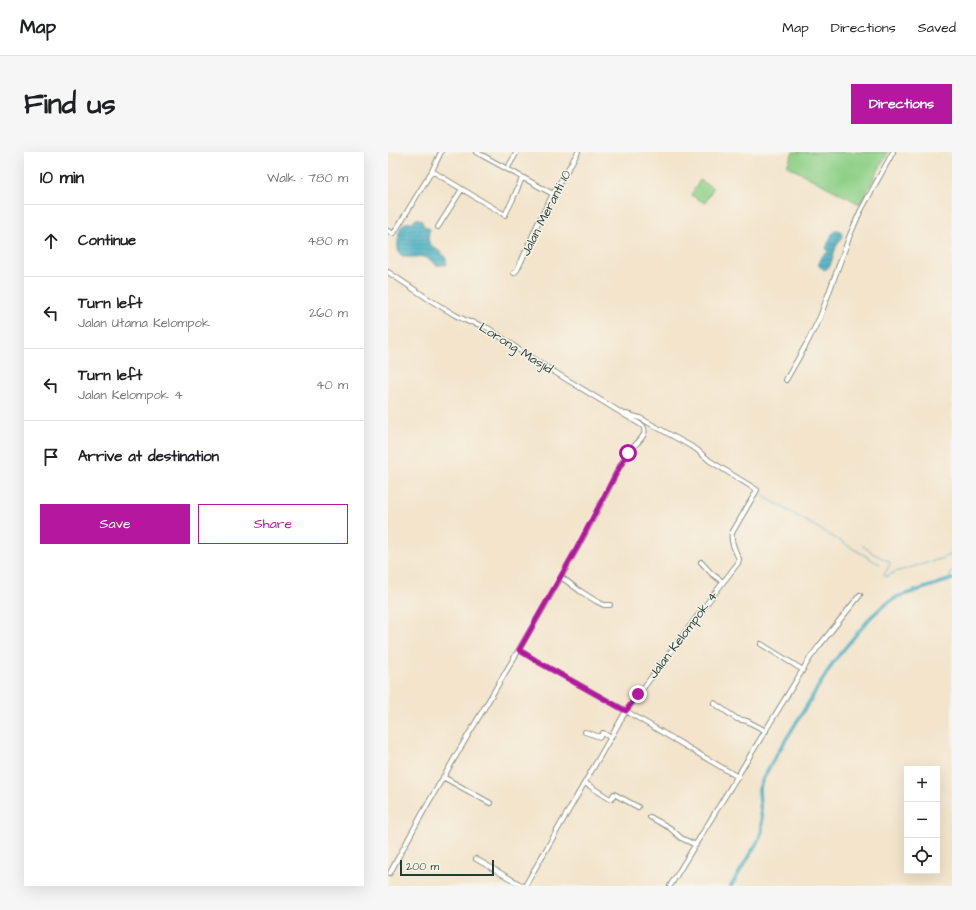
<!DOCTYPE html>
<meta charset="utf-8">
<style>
body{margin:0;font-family:"Architects Daughter",sans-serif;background:#f6f6f6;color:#202124}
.controls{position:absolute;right:12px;bottom:12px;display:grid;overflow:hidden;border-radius:0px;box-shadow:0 4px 16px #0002}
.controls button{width:36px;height:36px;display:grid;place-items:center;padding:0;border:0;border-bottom:1px solid #e0e0e0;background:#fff;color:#202124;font:20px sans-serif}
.scale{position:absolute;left:12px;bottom:10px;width:94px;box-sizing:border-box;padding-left:4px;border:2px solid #1f3d34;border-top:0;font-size:11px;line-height:14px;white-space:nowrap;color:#1f3d34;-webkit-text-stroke:3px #f7f3e8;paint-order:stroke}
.stop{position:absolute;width:12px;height:12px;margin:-9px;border:3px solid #b5179e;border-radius:50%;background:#fff}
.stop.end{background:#b5179e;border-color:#fff;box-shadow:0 1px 4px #0008}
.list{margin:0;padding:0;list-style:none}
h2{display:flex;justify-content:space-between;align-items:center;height:52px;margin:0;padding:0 16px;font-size:17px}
h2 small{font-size:13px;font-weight:400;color:#757577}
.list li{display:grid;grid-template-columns:26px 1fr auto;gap:12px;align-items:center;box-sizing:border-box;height:72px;padding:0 16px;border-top:1px solid #e0e0e0}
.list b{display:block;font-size:15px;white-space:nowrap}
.list p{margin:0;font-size:13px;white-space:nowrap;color:#757577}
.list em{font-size:13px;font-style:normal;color:#757577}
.actions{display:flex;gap:8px;padding:12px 16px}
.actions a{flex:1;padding:9px 0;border:1px solid #b5179e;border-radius:0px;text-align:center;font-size:14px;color:#b5179e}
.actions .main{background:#b5179e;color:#fff}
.icon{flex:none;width:22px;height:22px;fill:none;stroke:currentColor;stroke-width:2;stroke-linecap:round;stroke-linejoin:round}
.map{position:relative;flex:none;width:564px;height:734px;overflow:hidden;border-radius:0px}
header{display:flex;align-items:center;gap:24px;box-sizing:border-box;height:56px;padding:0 20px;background:#fff;border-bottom:1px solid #e0e0e0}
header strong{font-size:19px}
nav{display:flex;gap:22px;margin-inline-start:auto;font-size:14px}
.intro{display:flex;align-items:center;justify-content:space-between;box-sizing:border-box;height:96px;padding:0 24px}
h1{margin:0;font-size:28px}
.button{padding:10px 18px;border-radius:0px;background:#b5179e;color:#fff;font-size:14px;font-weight:700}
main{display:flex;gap:24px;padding:0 24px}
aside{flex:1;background:#fff;border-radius:0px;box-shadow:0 4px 16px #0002}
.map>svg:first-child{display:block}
</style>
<header>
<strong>Map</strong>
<nav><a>Map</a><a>Directions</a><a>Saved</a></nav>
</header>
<div class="intro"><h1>Find us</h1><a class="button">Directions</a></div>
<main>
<aside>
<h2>10 min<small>Walk · 780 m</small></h2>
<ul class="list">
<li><svg class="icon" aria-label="ahead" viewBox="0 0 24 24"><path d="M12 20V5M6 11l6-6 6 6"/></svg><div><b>Continue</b></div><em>480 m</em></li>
<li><svg class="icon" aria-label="left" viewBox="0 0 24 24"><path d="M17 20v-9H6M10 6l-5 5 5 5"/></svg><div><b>Turn left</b><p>Jalan Utama Kelompok</p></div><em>260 m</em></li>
<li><svg class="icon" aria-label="left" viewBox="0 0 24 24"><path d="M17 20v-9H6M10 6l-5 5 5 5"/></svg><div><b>Turn left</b><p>Jalan Kelompok 4</p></div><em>40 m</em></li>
<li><svg class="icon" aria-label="arrive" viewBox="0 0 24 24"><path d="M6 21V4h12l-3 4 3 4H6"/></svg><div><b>Arrive at destination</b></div></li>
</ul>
<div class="actions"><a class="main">Save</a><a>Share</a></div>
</aside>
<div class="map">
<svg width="564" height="734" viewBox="0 0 564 734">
<defs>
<pattern id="water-rules" width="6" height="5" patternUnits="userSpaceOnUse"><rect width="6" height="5" fill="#43adc3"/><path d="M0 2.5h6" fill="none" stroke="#378e9f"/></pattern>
</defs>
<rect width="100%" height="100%" fill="#f7f3e8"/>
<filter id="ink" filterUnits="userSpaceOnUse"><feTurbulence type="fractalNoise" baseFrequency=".025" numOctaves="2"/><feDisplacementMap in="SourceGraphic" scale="8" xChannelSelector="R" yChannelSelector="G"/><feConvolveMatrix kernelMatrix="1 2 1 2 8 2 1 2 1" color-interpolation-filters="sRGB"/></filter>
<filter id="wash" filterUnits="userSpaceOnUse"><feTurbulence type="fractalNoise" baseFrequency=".012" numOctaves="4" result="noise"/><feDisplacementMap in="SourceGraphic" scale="16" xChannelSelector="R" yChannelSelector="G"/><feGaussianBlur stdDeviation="0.9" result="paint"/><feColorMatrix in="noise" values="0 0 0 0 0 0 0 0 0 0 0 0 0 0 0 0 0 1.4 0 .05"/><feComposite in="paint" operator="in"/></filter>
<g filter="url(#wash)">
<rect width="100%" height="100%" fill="#f3e4cb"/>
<path fill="#8ed088" stroke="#56865e" d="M405,0H500L472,52L399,14Z
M312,28L325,36L317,51L303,43Z"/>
<path fill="url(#water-rules)" stroke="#31757c" d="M28,67C32,66 35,69 35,73L42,77C34,100 57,93 59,112L58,113H48C44,109 41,106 35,105C32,104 29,105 26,105C12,106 9,103 10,89C11,85 10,80 12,77C14,71 19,70 24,70Z
M448,78H451L454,81V85L448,95L442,114L437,118L431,114V111L435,103L439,101L440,100L438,96L444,82Z"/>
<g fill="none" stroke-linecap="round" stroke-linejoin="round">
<path stroke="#43adc3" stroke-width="1" d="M370,341L493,413
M474,393L486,402L502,410V412L496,423L497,425L507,420L556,406L562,403L564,404
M561,428L564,418"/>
<path stroke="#43adc3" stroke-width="3.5" d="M343,734L370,689L374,679V668L372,653L371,637L375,627L383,612L446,509L482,466L495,454L509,445L564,427"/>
</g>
</g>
<g filter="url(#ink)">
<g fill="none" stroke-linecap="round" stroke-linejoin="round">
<defs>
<path id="minor" d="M88,0L165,42
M119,17L129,0
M44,19L117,63L125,47L134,26
M50,75L74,37
M0,79L4,81H6L44,19L53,0
M0,120L42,148L67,163L81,170H84L100,176L137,202L255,274C257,277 257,279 256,282C253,289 245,294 240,301C232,313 225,327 219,340C169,438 110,531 55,626C36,657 19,689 2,721
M126,121L129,118L133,110L150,71L165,42L190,0
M398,228L419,191L432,165L462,83L472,60L505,0
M313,410L324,422L335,430
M173,425L192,439L208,449L216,453H222
M373,492L415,518
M131,498L152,511L238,559L350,625
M326,551L349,567L359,569L378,579
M197,580L212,585L215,581L223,586
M55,625L102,651
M197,631L222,647H223L226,642L250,655
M262,665L282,676L293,686L308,693
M88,707L135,734
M137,734L238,559L323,446L350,411L351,407C348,400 342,390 344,381L369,338L322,309L308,297L252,266L238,262
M282,734L422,506L431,494L472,443"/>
</defs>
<use href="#minor" stroke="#899080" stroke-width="6"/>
<use href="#minor" stroke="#fff" stroke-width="4"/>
</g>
</g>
<g fill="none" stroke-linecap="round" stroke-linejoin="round" filter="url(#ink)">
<path stroke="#b5179e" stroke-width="5" d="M240,301L231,316L189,396L131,498L152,511L238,559L250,542"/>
</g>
<g text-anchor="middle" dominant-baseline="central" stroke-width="3" stroke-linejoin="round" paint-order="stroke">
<g font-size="13" fill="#1f3d34" stroke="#f7f3e8">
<text transform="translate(158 61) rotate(-63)">Jalan Meranti 10</text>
<text transform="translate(128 196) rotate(32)">Lorong Masjid</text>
<text transform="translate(295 483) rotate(-53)">Jalan Kelompok 4</text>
</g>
</g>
</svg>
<div class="controls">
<button>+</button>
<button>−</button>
<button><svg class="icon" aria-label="locate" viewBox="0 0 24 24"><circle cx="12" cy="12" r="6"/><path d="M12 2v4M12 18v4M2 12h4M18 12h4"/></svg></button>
</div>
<div class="scale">200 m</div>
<div class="stop" style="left:240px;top:301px"></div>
<div class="stop end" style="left:250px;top:542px"></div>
</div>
</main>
